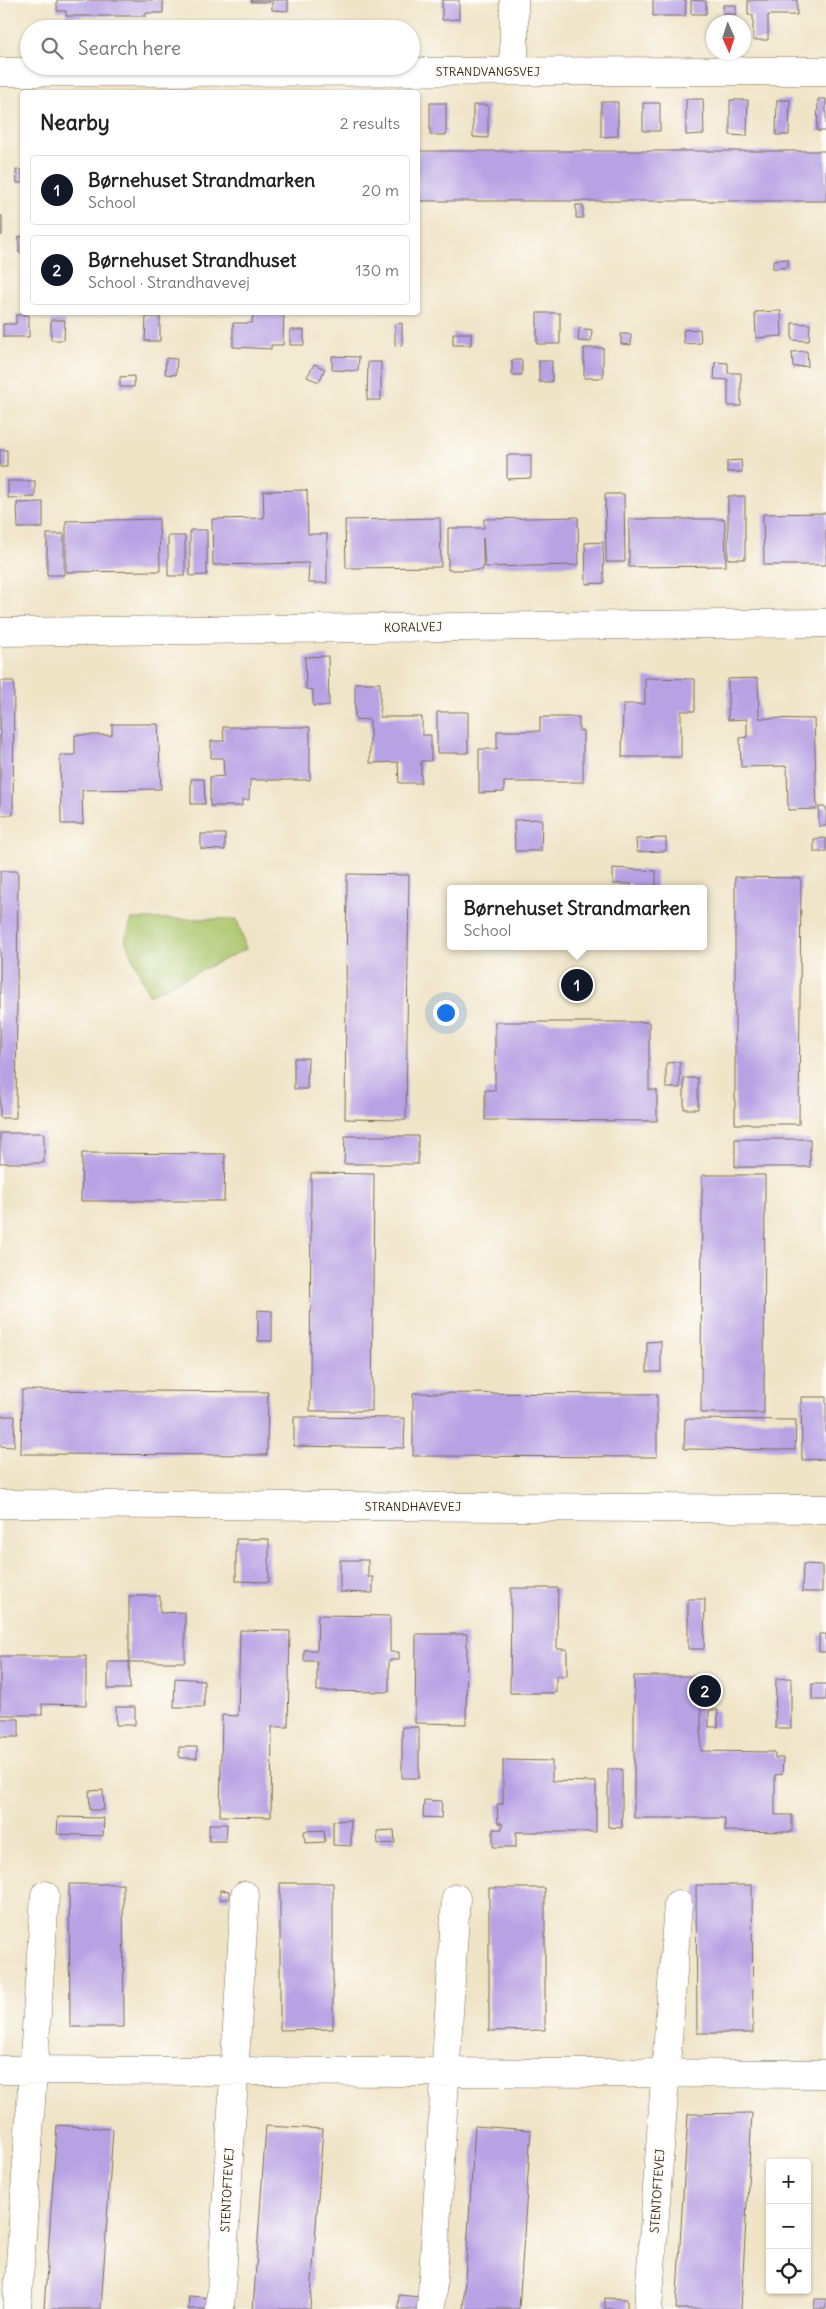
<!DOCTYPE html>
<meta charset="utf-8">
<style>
body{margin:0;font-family:Delius,sans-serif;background:#f6f6f6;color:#222}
.controls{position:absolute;right:15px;bottom:15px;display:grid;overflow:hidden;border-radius:5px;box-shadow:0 1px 4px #0004}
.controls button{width:45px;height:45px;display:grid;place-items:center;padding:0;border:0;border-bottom:1px solid #e0e0e0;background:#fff;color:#222;font:25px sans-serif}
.compass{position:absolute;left:706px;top:15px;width:45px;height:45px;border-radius:50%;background:#fff;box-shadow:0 1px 4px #0004;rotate:177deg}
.you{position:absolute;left:445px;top:1012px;width:18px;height:18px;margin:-12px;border:4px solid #fff;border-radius:50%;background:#1a73e8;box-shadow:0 0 0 8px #1a73e833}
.badge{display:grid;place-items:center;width:32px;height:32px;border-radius:50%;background:#111827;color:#fff;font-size:16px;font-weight:700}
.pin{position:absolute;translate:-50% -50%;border:2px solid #fff;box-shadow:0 1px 5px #0006}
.popup{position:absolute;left:447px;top:885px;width:260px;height:65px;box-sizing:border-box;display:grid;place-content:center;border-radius:5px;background:#fff;filter:drop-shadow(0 1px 4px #0005);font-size:16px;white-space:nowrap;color:#767676}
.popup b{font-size:19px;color:#222}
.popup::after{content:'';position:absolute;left:50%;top:100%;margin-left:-10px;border:10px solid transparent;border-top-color:#fff}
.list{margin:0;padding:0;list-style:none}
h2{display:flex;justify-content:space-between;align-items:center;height:65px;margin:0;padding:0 20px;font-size:21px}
h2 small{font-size:16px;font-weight:400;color:#767676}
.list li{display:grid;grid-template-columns:32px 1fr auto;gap:15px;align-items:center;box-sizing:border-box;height:70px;margin:0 10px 10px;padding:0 10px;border:1px solid #e0e0e0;border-radius:5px}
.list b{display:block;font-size:19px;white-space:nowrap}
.list p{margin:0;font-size:16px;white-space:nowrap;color:#767676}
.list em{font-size:16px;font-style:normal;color:#767676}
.icon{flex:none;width:28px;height:28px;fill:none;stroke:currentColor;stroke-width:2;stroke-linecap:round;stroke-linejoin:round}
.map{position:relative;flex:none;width:826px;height:2309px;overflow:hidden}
.search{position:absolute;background:#fff;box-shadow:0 1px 4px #0004;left:20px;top:20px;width:400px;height:55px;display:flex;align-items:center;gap:12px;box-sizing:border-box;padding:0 18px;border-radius:28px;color:#767676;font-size:19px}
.panel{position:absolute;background:#fff;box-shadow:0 1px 4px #0004;left:20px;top:90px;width:400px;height:225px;border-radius:5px}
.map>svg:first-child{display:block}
</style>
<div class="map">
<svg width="826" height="2309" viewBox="0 0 826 2309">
<rect width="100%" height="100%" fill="#fdfcf7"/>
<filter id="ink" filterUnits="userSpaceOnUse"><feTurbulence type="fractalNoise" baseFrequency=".02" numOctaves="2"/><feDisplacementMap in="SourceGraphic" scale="10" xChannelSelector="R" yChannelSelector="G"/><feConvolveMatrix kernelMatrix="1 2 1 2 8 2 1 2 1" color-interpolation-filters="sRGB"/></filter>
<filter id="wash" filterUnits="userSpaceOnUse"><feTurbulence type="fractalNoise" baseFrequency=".0096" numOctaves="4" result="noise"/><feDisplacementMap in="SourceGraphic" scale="20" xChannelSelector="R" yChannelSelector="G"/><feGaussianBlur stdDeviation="1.12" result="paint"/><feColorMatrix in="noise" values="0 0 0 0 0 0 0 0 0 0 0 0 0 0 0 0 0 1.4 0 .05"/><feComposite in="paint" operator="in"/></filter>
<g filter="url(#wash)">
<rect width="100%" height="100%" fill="#f0e4c7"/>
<path fill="#aac56b" stroke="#727844" d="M132,919H237L246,949L149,995L125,940Z"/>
<g id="blocks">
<path fill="#b7a2e4" d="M57,0H163V13H146V16H66V11H57Z
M251,0H270V2H251Z
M272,0H288V11L272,10Z
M442,0H459V19L442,20Z
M653,0H686L685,16H653Z
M691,0L706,1V14H691Z
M748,0H797V15H768V40H753V15H748Z
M723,5H736V14H723Z
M686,99H703L704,134L686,135Z
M818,99H826V131H817Z
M730,100H748L747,136L730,135Z
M777,100H790L789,135H776Z
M601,102H618V136L601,137Z
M430,103H446V135H430Z
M643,103H660V131H643Z
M473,105H488V138L473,137Z
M418,151H826V201H418Z
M16,170H22V183H17Z
M576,205H583V218H576Z
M0,216H2V235H0Z
M22,236V253H19V237Z
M788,259V267L773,269V260Z
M781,311L782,336L756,338L755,312Z
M253,312H284L283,345H271V349L233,347V323H252Z
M537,313H560V344H537Z
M16,315H29V337H3V324H16Z
M146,317H160V341H145Z
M51,320H65L64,340H51Z
M402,323V345L395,346V324Z
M792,323L810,324L809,341L792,340Z
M579,328L592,330L591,342L578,341Z
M700,329L701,343L684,344L683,330Z
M290,330H304V345H290Z
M453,333H471V345H453Z
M621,334H631V345L621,344Z
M584,348H603V378H584Z
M807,351L808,366L793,367L792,352Z
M332,356L359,357L358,371L332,370Z
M166,358L177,359L176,375L165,374Z
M512,360H522V375H512Z
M539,361H552V382H539Z
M368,362H381V400H367Z
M715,362L728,363V373H741V406H728V380L714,379Z
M314,364L325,369L319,382L307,377Z
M134,376V387H120V377Z
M0,450H7V467H0Z
M507,455H531V478L507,479Z
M741,460L742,472H727V461Z
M8,481H35V497L8,498Z
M307,490L308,534H327V583H308L309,563L213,565L212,519L264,518L263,491Z
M605,494H624L625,562H606Z
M728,496H745V559H728Z
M43,502V528H18L17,503Z
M826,513V565H764L763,514Z
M578,517L579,565L485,567L483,538V570H448V528H484V519Z
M440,518L441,567L346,568L345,520Z
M159,519L160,571L66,572V521Z
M629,519H725L726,566L629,567Z
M190,530H207V575L190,576Z
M47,534H64V575H47Z
M168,536H185V576H168Z
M603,542L604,583L586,584L585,543Z
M328,656L329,706H313V690L306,689L305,657Z
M645,678L695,679V711H681V757H622L623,704H645Z
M758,678L759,718L814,719L817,809L788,810L787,766L741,767L740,738L747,737V719L728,720V679Z
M0,681H14L13,815H0Z
M355,683H380V717H422V735H431V761H421V783H399L398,762L370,763V720L355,719Z
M437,712H468V753H437Z
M540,717H579V731L583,730V782H504V792L479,793V749H497V731H540Z
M112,724H158L161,789L82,790L83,824H61L60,755H75V735H112Z
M223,727H310V780H250L249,800H242V806H210V777L224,776L223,758H211V741H224Z
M191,779H204L205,804H191Z
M819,807H826V826H819Z
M542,819L541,851H515L514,820Z
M201,834H225V850L201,849Z
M666,838V851L637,852L636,839Z
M826,838V852H814V839Z
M613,868L656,871V888H631V884H613Z
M0,871H18L16,1118H0Z
M347,874L409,875L406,1120L345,1119Z
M735,877L801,878L799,1124H735Z
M495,1022H649V1090H657V1121L485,1120V1090H495Z
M294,1058H308L307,1089H294Z
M680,1062V1088H666V1063Z
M684,1078H698V1109H684Z
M0,1133H44V1163H0Z
M345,1136H418V1164H344Z
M735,1139H810V1167H735Z
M82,1153L225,1154L224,1201H81Z
M311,1173L374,1174L372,1411H310Z
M702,1175H765L764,1413H701Z
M258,1310L272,1311V1341H258Z
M661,1341V1372H647V1342Z
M22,1390L268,1392L267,1455L21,1454Z
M413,1393L657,1394V1457L413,1456Z
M801,1397H826V1459L802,1460Z
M0,1416H15L14,1447L0,1446Z
M294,1417L405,1418L404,1448L294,1446Z
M685,1419L796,1420L795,1450L684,1449Z
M236,1539H269V1582L236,1581Z
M340,1560H368V1577H373V1593L340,1592Z
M803,1564L822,1565V1592H802Z
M511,1588H558L557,1649H567V1676H556V1693H510Z
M129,1596H160V1613L185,1612V1662H129Z
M688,1599H705L704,1649H688Z
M318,1615L390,1616V1652H399V1660H389V1692L317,1691V1661H304V1650H317Z
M240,1630L290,1631L288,1727H272L271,1817L220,1816L222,1715L238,1716Z
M416,1634H467L466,1724L415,1723Z
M819,1634H826V1652H819Z
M0,1656H86V1705L42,1704V1715H0Z
M108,1662H129L130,1689H108Z
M634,1676H701V1751L775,1752V1758H783L782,1774L775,1775V1815H792V1832L725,1831V1818H634Z
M175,1678L204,1680V1707H174Z
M791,1678V1728H775L776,1679Z
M812,1684H826V1700H812Z
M116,1707H135V1725H116Z
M709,1710H718V1727H709Z
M0,1719H19V1737H0Z
M402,1727H419V1778H402Z
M179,1747H197V1758H179Z
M503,1760L552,1761V1781L596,1782V1832H516V1847H493V1829H502V1823H498L497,1804H503Z
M608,1769H622V1828L608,1827Z
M103,1790L104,1810H90L89,1791Z
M424,1800L442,1801L441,1818L423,1817Z
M58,1817L104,1818L103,1836L57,1834Z
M351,1820V1846L333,1845V1821Z
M209,1824H227L226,1841H209Z
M324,1830L325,1842L305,1843L304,1831Z
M394,1830L395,1843L378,1844L377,1831Z
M280,1883H333V2029L280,2030Z
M69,1884H123L124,2027H70Z
M696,1885H752L753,2033H697Z
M489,1888H545V2030L489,2031Z
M220,1890L229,1891V1899H220Z
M752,2113L741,2309H676L688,2114Z
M57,2125L113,2129L101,2309H44Z
M266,2126L323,2129L310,2309H253Z
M475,2126L531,2130L519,2309H463Z
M399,2295L420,2297V2309H398Z
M189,2296L211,2298L210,2309H188Z
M605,2298L627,2299V2309H605Z
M815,2299H826V2309H814Z"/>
</g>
</g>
<g filter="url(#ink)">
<use href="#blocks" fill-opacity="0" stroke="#7a6b59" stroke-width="1"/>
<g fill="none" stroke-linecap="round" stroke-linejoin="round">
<defs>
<path id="minor" d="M514,0V71
M0,72L826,71
M0,632L826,623
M0,1504L826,1509
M0,2070L826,2074
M17,2309L45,1895
M220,2309L245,1895
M431,2309L456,1898
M648,2309L678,1904"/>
</defs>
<use href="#minor" stroke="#7a6b59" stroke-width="29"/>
<use href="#minor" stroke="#fff" stroke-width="28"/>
</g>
</g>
<g text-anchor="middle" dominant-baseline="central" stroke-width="4.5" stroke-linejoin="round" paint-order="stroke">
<g font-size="12" fill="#3b2a1e" stroke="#fdfcf7">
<text x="488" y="71">STRANDVANGSVEJ</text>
<text transform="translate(413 627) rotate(-1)">KORALVEJ</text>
<text x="413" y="1506">STRANDHAVEVEJ</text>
<text transform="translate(227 2190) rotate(-87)">STENTOFTEVEJ</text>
<text transform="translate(657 2191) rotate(-86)">STENTOFTEVEJ</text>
</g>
</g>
</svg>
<div class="controls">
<button>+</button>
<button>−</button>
<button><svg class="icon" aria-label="locate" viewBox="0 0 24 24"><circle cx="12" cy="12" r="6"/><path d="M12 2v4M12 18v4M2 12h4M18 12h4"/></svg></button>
</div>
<svg class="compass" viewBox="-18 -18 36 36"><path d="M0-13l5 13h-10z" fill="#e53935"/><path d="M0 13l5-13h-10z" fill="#767676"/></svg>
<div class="you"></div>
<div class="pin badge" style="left:577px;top:985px">1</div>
<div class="popup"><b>Børnehuset Strandmarken</b>School</div>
<div class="pin badge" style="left:705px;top:1691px">2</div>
<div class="search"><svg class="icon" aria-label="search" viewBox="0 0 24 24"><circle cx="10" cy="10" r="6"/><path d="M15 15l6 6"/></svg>Search here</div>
<section class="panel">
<h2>Nearby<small>2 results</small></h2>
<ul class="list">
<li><span class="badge">1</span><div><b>Børnehuset Strandmarken</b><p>School</p></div><em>20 m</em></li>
<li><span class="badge">2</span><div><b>Børnehuset Strandhuset</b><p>School · Strandhavevej</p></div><em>130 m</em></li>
</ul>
</section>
</div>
